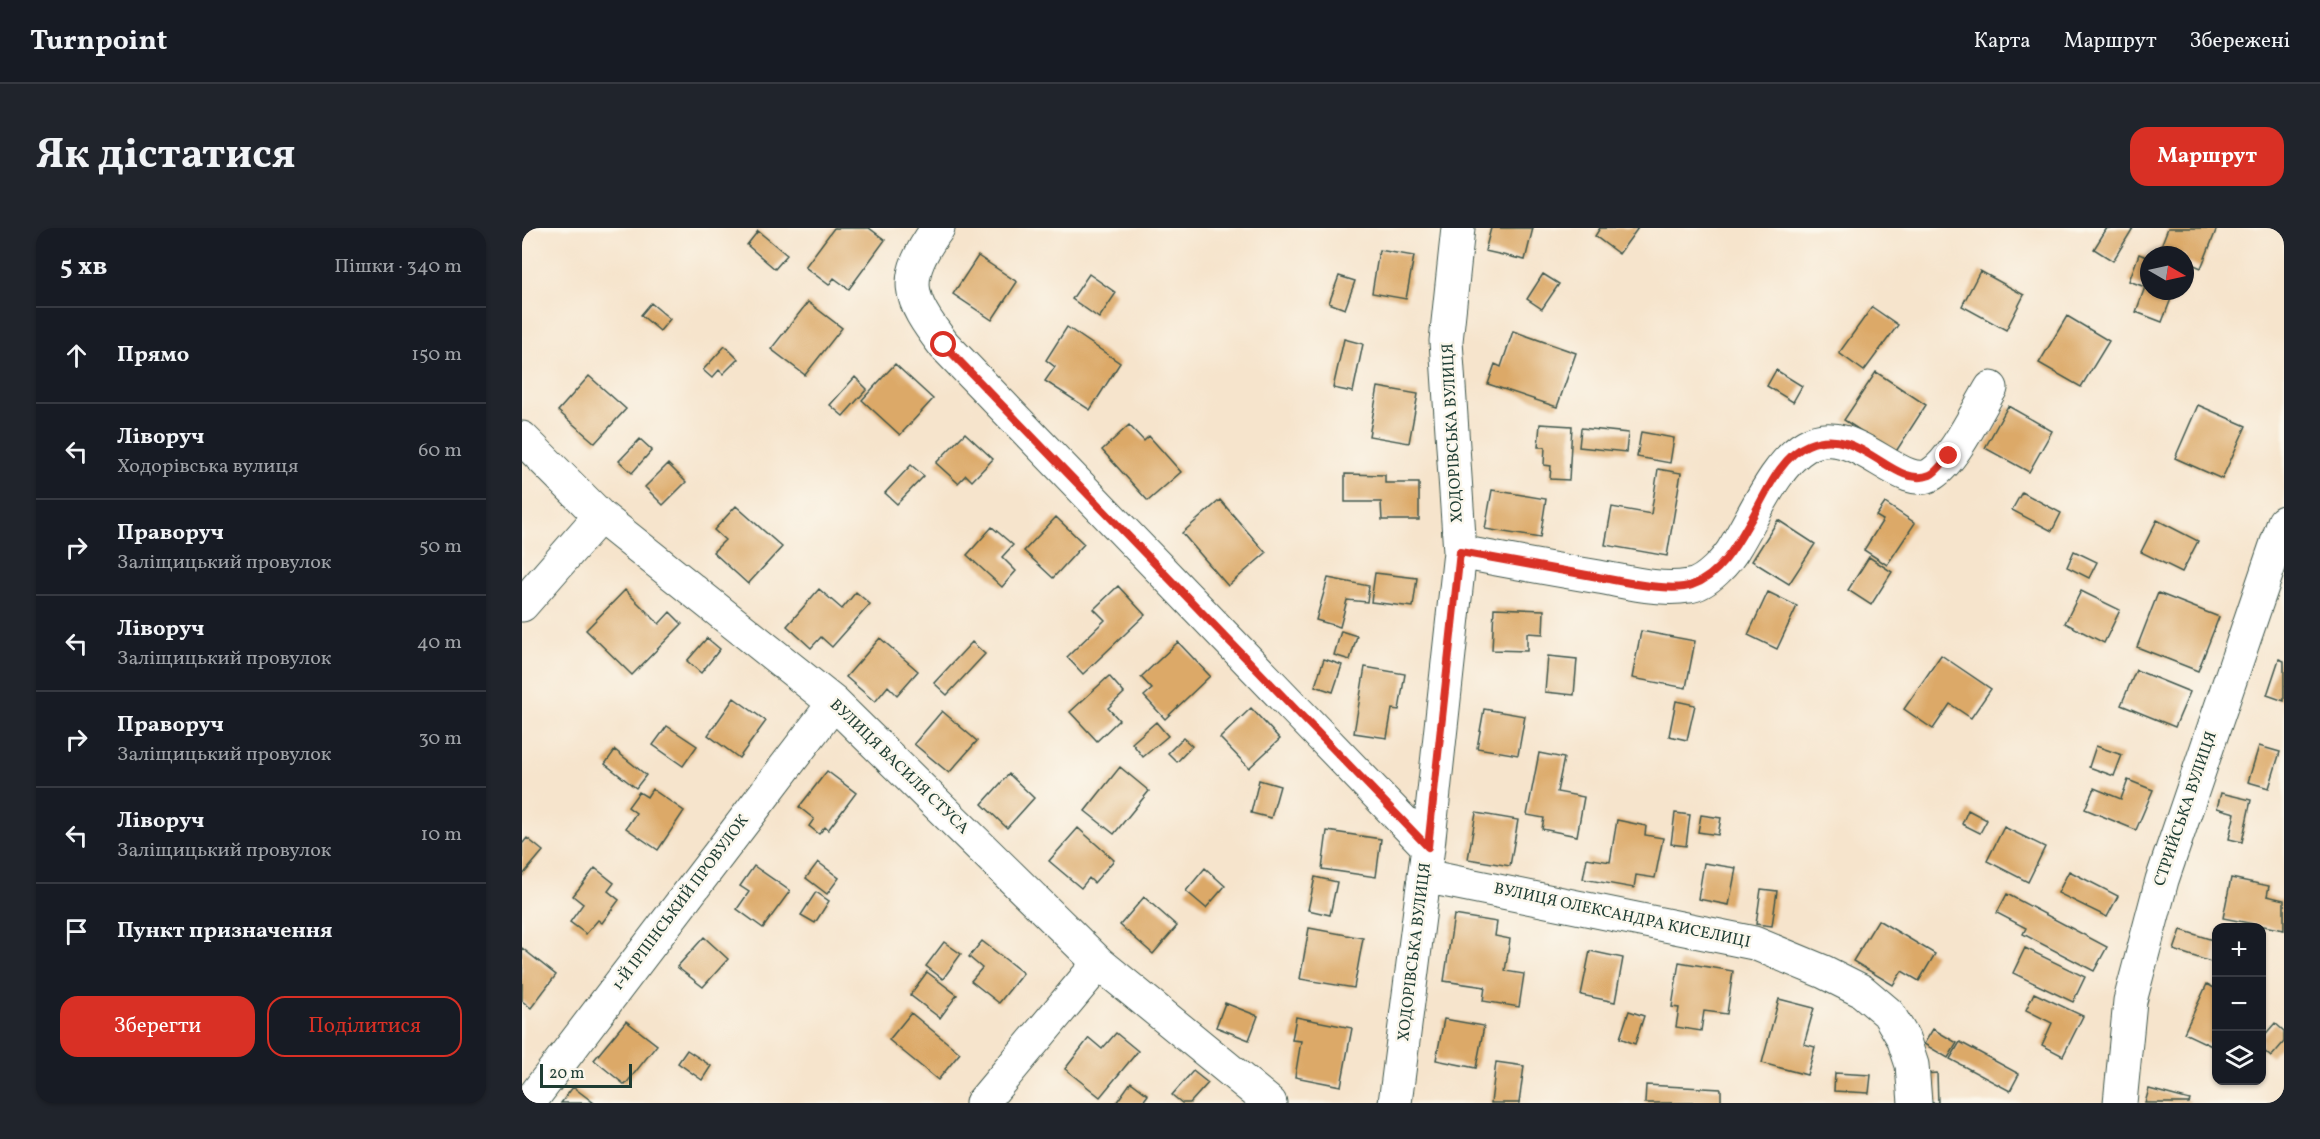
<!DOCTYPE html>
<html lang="uk">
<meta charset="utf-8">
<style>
body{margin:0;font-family:Vollkorn,serif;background:#20242c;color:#f1f3f6}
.controls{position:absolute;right:18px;bottom:18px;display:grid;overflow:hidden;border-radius:12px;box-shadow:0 2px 4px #0004}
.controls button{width:54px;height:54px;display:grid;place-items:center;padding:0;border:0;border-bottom:2px solid #363941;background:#171b24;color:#f1f3f6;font:30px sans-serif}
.compass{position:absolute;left:1618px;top:18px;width:54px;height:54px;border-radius:50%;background:#171b24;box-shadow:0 2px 4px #0004;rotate:99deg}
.scale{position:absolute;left:18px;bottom:15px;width:92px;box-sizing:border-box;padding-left:6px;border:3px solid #1f3d34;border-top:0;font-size:16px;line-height:21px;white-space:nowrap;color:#1f3d34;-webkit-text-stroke:4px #fbf7ec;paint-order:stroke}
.stop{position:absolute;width:18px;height:18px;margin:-14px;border:4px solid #d93025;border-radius:50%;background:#fff}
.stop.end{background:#d93025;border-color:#fff;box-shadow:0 2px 6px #0008}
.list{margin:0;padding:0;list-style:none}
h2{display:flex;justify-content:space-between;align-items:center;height:78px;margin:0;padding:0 24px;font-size:26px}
h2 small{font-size:20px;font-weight:400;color:#9ea1a6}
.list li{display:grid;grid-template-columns:39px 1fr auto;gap:18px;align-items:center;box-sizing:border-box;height:96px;padding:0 24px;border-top:2px solid #363941}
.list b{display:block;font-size:22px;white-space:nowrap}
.list p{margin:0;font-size:20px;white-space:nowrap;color:#9ea1a6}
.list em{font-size:20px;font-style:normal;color:#9ea1a6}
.actions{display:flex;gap:12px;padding:18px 24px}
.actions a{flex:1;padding:14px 0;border:2px solid #d93025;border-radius:18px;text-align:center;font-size:21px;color:#d93025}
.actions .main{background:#d93025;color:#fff}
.icon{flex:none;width:33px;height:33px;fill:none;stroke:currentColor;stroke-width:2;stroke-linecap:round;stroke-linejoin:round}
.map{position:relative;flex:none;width:1762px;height:875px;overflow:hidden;border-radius:18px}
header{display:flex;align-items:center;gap:36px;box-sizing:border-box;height:84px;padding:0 30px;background:#171b24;border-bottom:2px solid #363941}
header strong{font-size:28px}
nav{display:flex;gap:33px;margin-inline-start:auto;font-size:21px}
.intro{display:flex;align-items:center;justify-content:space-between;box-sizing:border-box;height:144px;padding:0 36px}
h1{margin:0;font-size:42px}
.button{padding:15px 27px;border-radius:18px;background:#d93025;color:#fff;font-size:21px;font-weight:700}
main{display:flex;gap:36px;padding:0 36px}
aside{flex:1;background:#171b24;border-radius:18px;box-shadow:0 2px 4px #0004}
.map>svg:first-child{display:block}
</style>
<header>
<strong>Turnpoint</strong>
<nav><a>Карта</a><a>Маршрут</a><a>Збережені</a></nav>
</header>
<div class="intro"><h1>Як дістатися</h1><a class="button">Маршрут</a></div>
<main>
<aside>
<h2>5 хв<small>Пішки · 340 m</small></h2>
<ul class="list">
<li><svg class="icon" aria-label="ahead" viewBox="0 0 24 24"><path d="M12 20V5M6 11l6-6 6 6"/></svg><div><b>Прямо</b></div><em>150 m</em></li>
<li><svg class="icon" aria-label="left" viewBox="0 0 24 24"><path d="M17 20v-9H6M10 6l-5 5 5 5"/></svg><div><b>Ліворуч</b><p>Ходорівська вулиця</p></div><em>60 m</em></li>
<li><svg class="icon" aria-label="right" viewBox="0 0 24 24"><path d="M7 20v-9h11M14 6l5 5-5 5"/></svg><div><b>Праворуч</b><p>Заліщицький провулок</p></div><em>50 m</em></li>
<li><svg class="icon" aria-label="left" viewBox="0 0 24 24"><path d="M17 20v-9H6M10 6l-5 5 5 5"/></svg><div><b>Ліворуч</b><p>Заліщицький провулок</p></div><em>40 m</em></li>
<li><svg class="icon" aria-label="right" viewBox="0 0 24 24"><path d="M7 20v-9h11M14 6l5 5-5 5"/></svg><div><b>Праворуч</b><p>Заліщицький провулок</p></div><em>30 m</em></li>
<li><svg class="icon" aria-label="left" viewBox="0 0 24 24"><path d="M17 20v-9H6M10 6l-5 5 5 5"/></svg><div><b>Ліворуч</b><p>Заліщицький провулок</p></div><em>10 m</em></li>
<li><svg class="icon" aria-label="arrive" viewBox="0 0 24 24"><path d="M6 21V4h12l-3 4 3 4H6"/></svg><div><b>Пункт призначення</b></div></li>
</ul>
<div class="actions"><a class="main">Зберегти</a><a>Поділитися</a></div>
</aside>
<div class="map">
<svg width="1762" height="875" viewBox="0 0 1762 875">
<rect width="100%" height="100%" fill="#fbf7ec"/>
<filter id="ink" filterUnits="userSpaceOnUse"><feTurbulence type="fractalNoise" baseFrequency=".0167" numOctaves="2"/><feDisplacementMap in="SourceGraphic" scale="12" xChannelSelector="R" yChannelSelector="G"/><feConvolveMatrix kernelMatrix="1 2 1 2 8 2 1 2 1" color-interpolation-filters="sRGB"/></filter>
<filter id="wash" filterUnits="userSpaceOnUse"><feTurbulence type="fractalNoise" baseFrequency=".008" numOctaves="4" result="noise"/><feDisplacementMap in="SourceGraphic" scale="24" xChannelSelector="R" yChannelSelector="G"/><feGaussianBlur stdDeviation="1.35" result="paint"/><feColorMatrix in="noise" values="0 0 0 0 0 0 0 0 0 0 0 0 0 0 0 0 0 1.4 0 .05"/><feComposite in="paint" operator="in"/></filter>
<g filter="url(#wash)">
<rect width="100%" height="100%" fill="#f6e4cc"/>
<g id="blocks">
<path fill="#dca968" d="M312,0H347L363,12L327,61L312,50L307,57L283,39Z
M969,0H1011L1003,32L963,23Z
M1078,0H1116L1097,26L1073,8Z
M1585,0H1611L1591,33L1572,21Z
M1646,0H1695L1679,40L1663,33V27H1648L1637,23Z
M236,3L265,27L253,41L225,17Z
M857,22L892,28L884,71L850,65Z
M1617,26L1627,30V63H1652L1640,94L1614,84L1623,59L1607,53Z
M456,28L495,54L470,92L431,66Z
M1458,43L1502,67L1484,102L1440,78Z
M567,46L594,65L577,90L550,71Z
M1021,46L1037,56L1020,81L1005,71Z
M817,48L833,53L823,81L807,75Z
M286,74L320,100L283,147L249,121Z
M129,75L148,91L138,103L119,87Z
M1350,79L1376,97L1342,143L1317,125Z
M1545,88L1587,113L1559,159L1517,135Z
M545,99L598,135L568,182L523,153L533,139L524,132Z
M991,103L1054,125L1035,179L966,156L973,136L979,139Z
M822,111L841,116L831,164L811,160Z
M203,118L216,131L201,146L197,142L190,150L181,142Z
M373,136L411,171L378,207L340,172Z
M1254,142L1280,158L1271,174L1245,158Z
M1354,144L1404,177L1373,225L1322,192Z
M67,148L104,181L73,215L36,183Z
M333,149L345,161L321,188L308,177Z
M856,159L896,166L887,215L847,208Z
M1676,177L1724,198L1700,251L1653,230Z
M1486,178L1530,203L1507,244L1463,220Z
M1018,196L1050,198L1047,252L1028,251L1029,238L1022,237L1023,219H1016Z
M607,197L622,213L627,208L659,244L626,273L580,222Z
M1059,200L1106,205L1104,224L1057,219Z
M1119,204L1152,210L1148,235L1115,229Z
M443,205L471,231L450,253L444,247L436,255L414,235Z
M118,211L130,222L110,245L97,233Z
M146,236L164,254L141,277L123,259Z
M389,237L402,248L375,276L363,265Z
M1136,241L1159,245L1145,328L1083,317L1090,279L1129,286Z
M823,246L863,247V255H897V292H860L859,274H823Z
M970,262L1024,271L1018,310L963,301Z
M1500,264L1539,285L1530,303L1490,282Z
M698,272L744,325L706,358L660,305Z
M1363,275L1393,295L1365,337L1342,322L1361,292L1354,288Z
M214,278L260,319L226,356L191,324L203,312L192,302Z
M534,289L562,316L531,350L502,323Z
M1256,292L1293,316L1267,356L1230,333Z
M1635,292L1676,313L1660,344L1619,324Z
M470,299L491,317L480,329L494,343L480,359L445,327Z
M1552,323L1575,334L1567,350L1545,339Z
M1347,329L1370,344L1349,377L1326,362Z
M853,345L895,350L891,379L849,374Z
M806,350L847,358L845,374L825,372L818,399L794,392Z
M596,358L623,387L561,446L545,429L583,392L572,381Z
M297,361L320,381L334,364L348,376L310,419L299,409L289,420L265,398Z
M103,362L137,396L148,384L160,396L110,447L64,402Z
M1559,363L1598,382L1582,415L1543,395Z
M1246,364L1275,378L1255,421L1226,407Z
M1636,365L1697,389L1676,443L1615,419Z
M972,380L1022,382L1021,406L1005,405V423L970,422Z
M819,403L835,408L828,432L812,427Z
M1119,403L1173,413L1164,460L1110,450Z
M185,410L198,421L179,445L165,433Z
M358,410L396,443L375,467L366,458L353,474L324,449Z
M450,414L463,426L425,467L412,455Z
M656,414L688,448L643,491L622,468L630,461L619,449Z
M1419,427L1469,461L1449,490L1428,476L1411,501L1382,481Z
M1026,428L1055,431L1052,467L1023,464Z
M802,431L820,437L811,464L793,458Z
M1757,431L1762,433V473L1745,467Z
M843,439L883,446L877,482L870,481L865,510L832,505Z
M1614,442L1668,464L1653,499L1599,477Z
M587,448L602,465L586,480L597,492L575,513L548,484Z
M212,470L244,493L217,530L186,507Z
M1154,473L1173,477L1165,512L1147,508Z
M729,480L758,511L727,540L698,510Z
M962,481L1003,488L996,527L955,520Z
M420,483L455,513L427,545L392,516Z
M634,494L646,508L621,529L610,515Z
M145,498L175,518L161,538L131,517Z
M661,510L670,518L655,534L646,525Z
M1574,518L1600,527L1592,548L1567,539Z
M1737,518L1758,524L1747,560L1726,554Z
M93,522L124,547L114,560L83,536Z
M1017,525L1042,530L1035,564L1062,569L1055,608L1020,601L1022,590L1005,587Z
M598,539L627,563L592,606L563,583Z
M305,543L334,565L306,602L303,599L297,606L287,598L292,591L277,579Z
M487,546L512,570L485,600L460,576Z
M737,552L758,558L749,590L729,585Z
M1606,552L1631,562L1614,602L1563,581L1572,560L1599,571Z
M130,561L162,583L136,622L104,600L114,585L106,579L117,564L125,569Z
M1699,565L1729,572L1720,614L1707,611L1713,585L1695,580Z
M1446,582L1465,592L1458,605L1440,596Z
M954,585L996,592L988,638L946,631Z
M1153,585L1168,587L1164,618L1149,616Z
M1179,587L1199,590L1196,607L1176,604Z
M1095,592L1124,598L1123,607L1141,610L1133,650L1114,647L1112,660L1061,651L1065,630L1088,634Z
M1482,599L1523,619L1506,654L1465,633Z
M556,600L592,632L572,655L567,650L559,660L527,633Z
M805,603L859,611L854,649L800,641Z
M5,610L21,623L0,648V616Z
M296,634L317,650L305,666L284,650Z
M1182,635L1214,640L1207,677L1176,671Z
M232,638L268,663L241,700L215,681L227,664L218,658Z
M73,640L92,655L86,663L97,672L80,695L76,692L64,706L48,694L61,676L51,668Z
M683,640L703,658L684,680L664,663Z
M1547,643L1596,668L1585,689L1536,665Z
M793,649L815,654L808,687L786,682Z
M1709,650L1747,658L1745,668L1762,672V702L1701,690Z
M1239,661L1255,663L1250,698L1234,696Z
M294,664L307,673L293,695L279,687Z
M1485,666L1585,719L1572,743L1501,706L1504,700L1475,685Z
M622,669L655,698L631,726L598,697Z
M932,687L975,694L973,708L988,711L983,743L1002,746L997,779L961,773L963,759L922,753Z
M1356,692L1413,726L1397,753L1380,743L1371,757L1331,733Z
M787,700L841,710L832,760L778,751Z
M1659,702L1694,713L1692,735L1652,722Z
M182,709L206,731L181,759L155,739Z
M460,713L501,745L477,775L449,753L460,740L447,729Z
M422,714L439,726L421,751L404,738Z
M0,720L34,747L9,780L0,773Z
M1503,720L1563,749L1551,774L1491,745Z
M1068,723L1101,730L1093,774L1059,767Z
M1157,734L1211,743L1205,786L1182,783L1179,803L1154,799L1157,780L1150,779Z
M405,744L435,767L418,790L388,767Z
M1685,756L1694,761V820L1662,805Z
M1512,765L1561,788L1541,828L1520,817L1530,795L1504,782Z
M1257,771L1292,780L1282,816L1293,819L1285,847L1240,835Z
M703,775L736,788L727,812L694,799Z
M1107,783L1122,788L1113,816L1098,810Z
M389,785L438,825L416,852L367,812Z
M774,789L830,800L819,858L773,849L779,813L770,812Z
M922,791L962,798L954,840L914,832Z
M104,793L135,817L103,857L72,832Z
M1753,795L1762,803V814L1749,829L1740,821V810Z
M1411,801L1435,815L1426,830L1402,816Z
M594,805L616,823L578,869L543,841L567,810L580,821Z
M1438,814L1497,846L1488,863L1428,831Z
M165,822L189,838L180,852L156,835Z
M974,834L1002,838L997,875H969Z
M671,843L686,855L668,875H660L650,867Z
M1313,845L1349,847L1347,865L1312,863Z
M1415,845L1416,875H1402V846Z
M609,854L626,867L620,875H594Z
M1124,857L1199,861V875H1123Z
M51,859L72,875H39Z
M1627,861L1668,872L1667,875H1623Z"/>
</g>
</g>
<g filter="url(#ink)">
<use href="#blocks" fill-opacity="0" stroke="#3f564b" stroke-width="1.5"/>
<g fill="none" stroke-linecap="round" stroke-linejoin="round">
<defs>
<path id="minor" d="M416,0C379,51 385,69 422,117L906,619
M0,210L78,288L312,475L577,735L748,875
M938,324C984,333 1030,341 1077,349C1106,354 1137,363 1167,358C1184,356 1206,332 1214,317C1232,288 1254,235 1284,218C1331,190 1379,266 1410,246C1432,232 1455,183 1469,160
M0,377L78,288
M902,648L1232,715L1302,744L1340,763L1366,785L1381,810L1390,837L1393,875
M7,875L312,475
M460,875L577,735
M873,875L906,619L938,324L924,113L936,0
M1598,875L1608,773L1640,652L1762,294"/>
</defs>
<use href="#minor" stroke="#3f564b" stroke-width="35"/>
<use href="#minor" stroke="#fff" stroke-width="33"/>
</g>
</g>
<g fill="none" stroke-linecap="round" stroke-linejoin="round" filter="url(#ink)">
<path stroke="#d93025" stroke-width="8" d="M422,117L906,619L938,324C984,332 1030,341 1076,349C1099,353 1149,365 1170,357C1197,348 1214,318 1227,295C1242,270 1258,228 1286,217C1338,195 1371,262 1408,247C1415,244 1422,233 1427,228"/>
</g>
<g text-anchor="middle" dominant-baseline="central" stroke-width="5" stroke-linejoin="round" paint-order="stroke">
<g font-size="16" fill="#1f3d34" stroke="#fbf7ec">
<text transform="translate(931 205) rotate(-93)">ХОДОРІВСЬКА ВУЛИЦЯ</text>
<text transform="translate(377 539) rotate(44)">ВУЛИЦЯ ВАСИЛЯ СТУСА</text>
<text transform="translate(1664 581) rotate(-71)">СТРИЙСЬКА ВУЛИЦЯ</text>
<text transform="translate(159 675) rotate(-53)">1-Й ІРПІНСЬКИЙ ПРОВУЛОК</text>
<text transform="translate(1100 688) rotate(12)">ВУЛИЦЯ ОЛЕКСАНДРА КИСЕЛИЦІ</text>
<text transform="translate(893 724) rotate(-83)">ХОДОРІВСЬКА ВУЛИЦЯ</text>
</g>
</g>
</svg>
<div class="controls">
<button>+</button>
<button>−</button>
<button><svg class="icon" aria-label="layers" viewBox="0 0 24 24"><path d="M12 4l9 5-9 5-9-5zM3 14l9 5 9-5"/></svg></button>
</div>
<svg class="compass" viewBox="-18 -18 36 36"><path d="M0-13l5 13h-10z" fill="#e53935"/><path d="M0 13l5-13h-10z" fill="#9ea1a6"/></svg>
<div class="scale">20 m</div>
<div class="stop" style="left:422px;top:117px"></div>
<div class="stop end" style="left:1427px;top:228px"></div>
</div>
</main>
